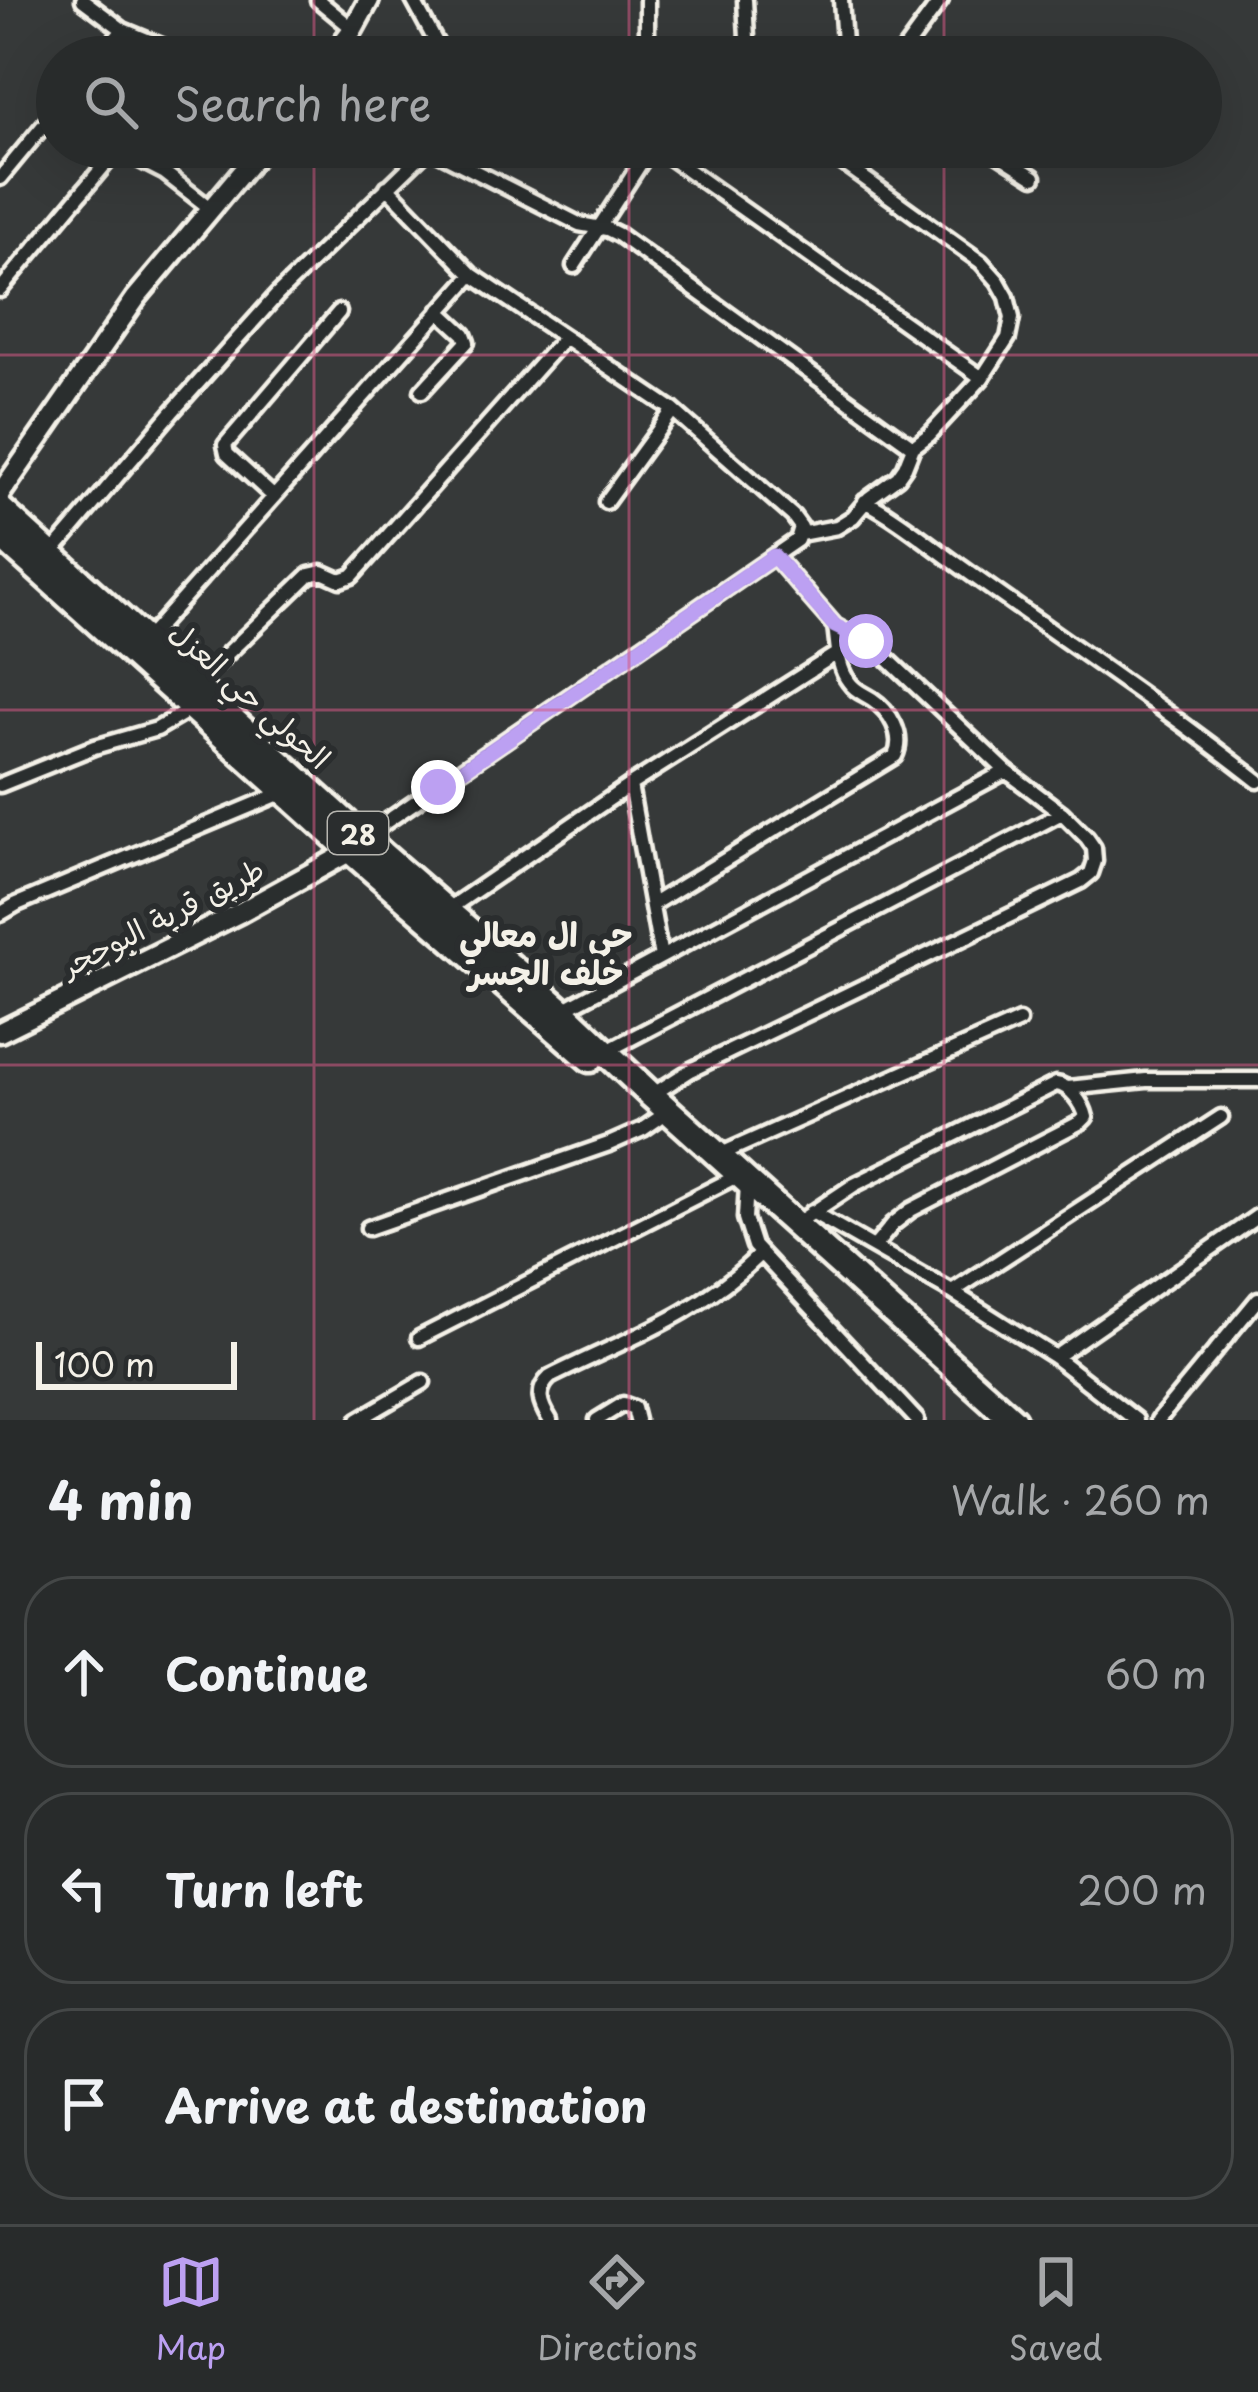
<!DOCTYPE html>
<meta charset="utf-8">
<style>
body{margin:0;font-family:"Playpen Sans","Playpen Sans Arabic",sans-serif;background:#343737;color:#f1f3f6}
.scale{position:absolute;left:36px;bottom:30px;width:201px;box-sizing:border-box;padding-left:12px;border:6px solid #f4f1e8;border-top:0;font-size:33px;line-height:42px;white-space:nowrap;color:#f4f1e8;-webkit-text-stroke:9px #2a2d2e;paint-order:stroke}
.stop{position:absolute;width:36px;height:36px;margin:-27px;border:9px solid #bca0f2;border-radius:50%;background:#fff}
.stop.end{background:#bca0f2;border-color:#fff;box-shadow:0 3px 12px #0008}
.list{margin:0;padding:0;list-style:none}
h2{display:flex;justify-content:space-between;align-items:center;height:156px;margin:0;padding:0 48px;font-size:51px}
h2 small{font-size:39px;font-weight:400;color:#a5a7a9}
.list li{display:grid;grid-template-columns:78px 1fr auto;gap:36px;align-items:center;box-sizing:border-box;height:192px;margin:0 24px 24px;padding:0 24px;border:3px solid #444747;border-radius:48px}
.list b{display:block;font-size:45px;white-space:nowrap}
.list em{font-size:39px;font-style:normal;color:#a5a7a9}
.icon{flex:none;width:66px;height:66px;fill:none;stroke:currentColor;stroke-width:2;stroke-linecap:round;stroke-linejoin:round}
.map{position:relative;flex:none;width:1258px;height:1420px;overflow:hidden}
.search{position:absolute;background:#282b2b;box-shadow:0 12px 48px #0002;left:36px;right:36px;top:36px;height:132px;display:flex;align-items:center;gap:30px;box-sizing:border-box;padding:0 42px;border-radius:66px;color:#a5a7a9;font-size:45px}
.sheet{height:804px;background:#282b2b}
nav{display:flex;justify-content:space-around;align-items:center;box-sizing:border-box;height:168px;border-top:3px solid #444747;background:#282b2b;font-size:33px;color:#a5a7a9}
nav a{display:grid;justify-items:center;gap:6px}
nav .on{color:#bca0f2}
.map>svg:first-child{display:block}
</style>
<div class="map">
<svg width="1258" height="1420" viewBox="0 0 1258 1420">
<rect width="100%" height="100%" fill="#363939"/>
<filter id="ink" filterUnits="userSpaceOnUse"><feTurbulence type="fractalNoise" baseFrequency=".00833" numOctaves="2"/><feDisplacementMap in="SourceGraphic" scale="24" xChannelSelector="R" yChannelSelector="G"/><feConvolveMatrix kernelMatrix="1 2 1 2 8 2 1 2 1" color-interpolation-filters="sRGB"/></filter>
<g filter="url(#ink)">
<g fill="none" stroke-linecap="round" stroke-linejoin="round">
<defs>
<path id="street" d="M83,0L123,30L188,57
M318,0L353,29
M413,0L444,57
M647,0V57
M745,0L748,57
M841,0L845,57
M100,57L123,30
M899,57L941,0
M655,147L982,378
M987,147L1034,177
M429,148L579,224L607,229L619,235L913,447
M0,178L57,109
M574,266L651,147
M0,290L118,149L165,173L211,209
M422,391L467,342L464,334L439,311
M274,497L227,454L225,445L339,312
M865,501C899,519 926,542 957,564C1057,636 1160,704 1258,781
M606,502L673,410
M800,534L837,527L853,517L869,498L898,477L905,467L913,447L929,435L982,378L1008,338L1012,318L1007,297L998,281L981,262L821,147
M51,554L172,412L277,295L430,147
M146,640L472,275
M195,685L309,575L322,572L340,580L352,576L563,339
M0,785L94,747L157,729L191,709
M630,785L661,957
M364,837L797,540L801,527L793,516L673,410L472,275L387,187
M653,904L895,756C905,735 890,711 872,699C863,693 855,691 849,682C837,667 838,645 835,626
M447,910L630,785L839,652
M0,914L17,904L284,792
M563,1010L1006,771
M607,1051L1062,813
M1068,1088L1146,1080H1258
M652,1095L691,1070L1081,881L1091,873L1095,861L1094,848L1087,838L1062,813L1006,771L877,649L835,626L774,556
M719,1155L1019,1021
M747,1184L745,1218L754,1246L917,1420
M812,1212L952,1292L1055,1357L1136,1420
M794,1225L854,1185L1056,1084C1070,1085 1083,1104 1086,1117L1081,1122L911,1210L893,1224L875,1246
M368,1228L609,1144L643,1129L659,1118
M952,1292L1221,1117
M419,1338L739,1175
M1055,1357L1258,1216
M358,1420L423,1382
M550,1420C540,1404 535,1391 550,1377C628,1338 696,1317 760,1254
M597,1420L623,1404L634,1408L637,1420
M1158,1420L1258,1299"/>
<path id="secondary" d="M332,57L353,29L369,0
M0,494L136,298L263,147
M0,1032L239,913L351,851"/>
<path id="highway" d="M0,509L363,838L562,1011L651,1095L1013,1420
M0,535L351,851L590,1059"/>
</defs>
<use href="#street" stroke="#f4f1e8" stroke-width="21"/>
<use href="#secondary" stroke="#f4f1e8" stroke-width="27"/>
<use href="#highway" stroke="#f4f1e8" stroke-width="33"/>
<use href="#street" stroke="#2a2d2e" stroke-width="12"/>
<use href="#secondary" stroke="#2a2d2e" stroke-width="18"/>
<use href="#highway" stroke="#2a2d2e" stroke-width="24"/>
</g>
</g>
<g fill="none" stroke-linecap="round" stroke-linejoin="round" filter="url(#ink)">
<path stroke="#bca0f2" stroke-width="15" d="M438,787L774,556L835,626L866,641"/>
</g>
<path fill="none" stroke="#d15985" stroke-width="3" stroke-opacity="0.55" d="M314,0V57M629,0V57M944,0V57M314,147V1420M629,147V1420M944,147V1420M0,355H1258M0,710H1258M0,1065H1258"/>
<g text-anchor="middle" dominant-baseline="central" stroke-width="12" stroke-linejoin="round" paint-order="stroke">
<rect fill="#2a2d2e" stroke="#b7b6b0" stroke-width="3" x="328" y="812" width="60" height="42" rx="9"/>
<g font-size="27" font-weight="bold" fill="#f4f1e8">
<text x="358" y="833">28</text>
</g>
<g font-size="30" fill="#f4f1e8" stroke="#2a2d2e">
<text transform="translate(251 694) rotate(42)">الحولي حي العزل</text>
<text transform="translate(162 916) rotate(-27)">طريق قرية البوحجر</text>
</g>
<g font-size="33" font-weight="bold" fill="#f4f1e8" stroke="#2a2d2e">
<text x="546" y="933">حي ال معالي<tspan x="546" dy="38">خلف الجسر</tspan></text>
</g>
</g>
</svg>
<div class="scale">100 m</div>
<div class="stop" style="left:866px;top:641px"></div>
<div class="stop end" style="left:438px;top:787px"></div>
<div class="search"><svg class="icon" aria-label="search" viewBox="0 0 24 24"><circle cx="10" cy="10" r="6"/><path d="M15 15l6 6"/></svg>Search here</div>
</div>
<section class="sheet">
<h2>4 min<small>Walk · 260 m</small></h2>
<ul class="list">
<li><svg class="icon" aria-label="ahead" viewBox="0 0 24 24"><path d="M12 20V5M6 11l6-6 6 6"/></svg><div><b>Continue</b></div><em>60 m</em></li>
<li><svg class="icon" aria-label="left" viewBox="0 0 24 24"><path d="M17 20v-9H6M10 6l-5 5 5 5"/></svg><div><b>Turn left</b></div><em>200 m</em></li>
<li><svg class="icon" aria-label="arrive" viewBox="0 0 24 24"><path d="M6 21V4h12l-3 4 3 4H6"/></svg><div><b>Arrive at destination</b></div></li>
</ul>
</section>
<nav>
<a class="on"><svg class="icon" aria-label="map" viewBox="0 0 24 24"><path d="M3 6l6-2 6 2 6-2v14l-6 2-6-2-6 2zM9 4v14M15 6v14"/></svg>Map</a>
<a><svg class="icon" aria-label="directions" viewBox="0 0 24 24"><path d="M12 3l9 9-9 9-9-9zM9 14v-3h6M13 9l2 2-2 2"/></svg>Directions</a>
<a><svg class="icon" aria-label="saved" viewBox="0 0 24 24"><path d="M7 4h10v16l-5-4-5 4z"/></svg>Saved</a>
</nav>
